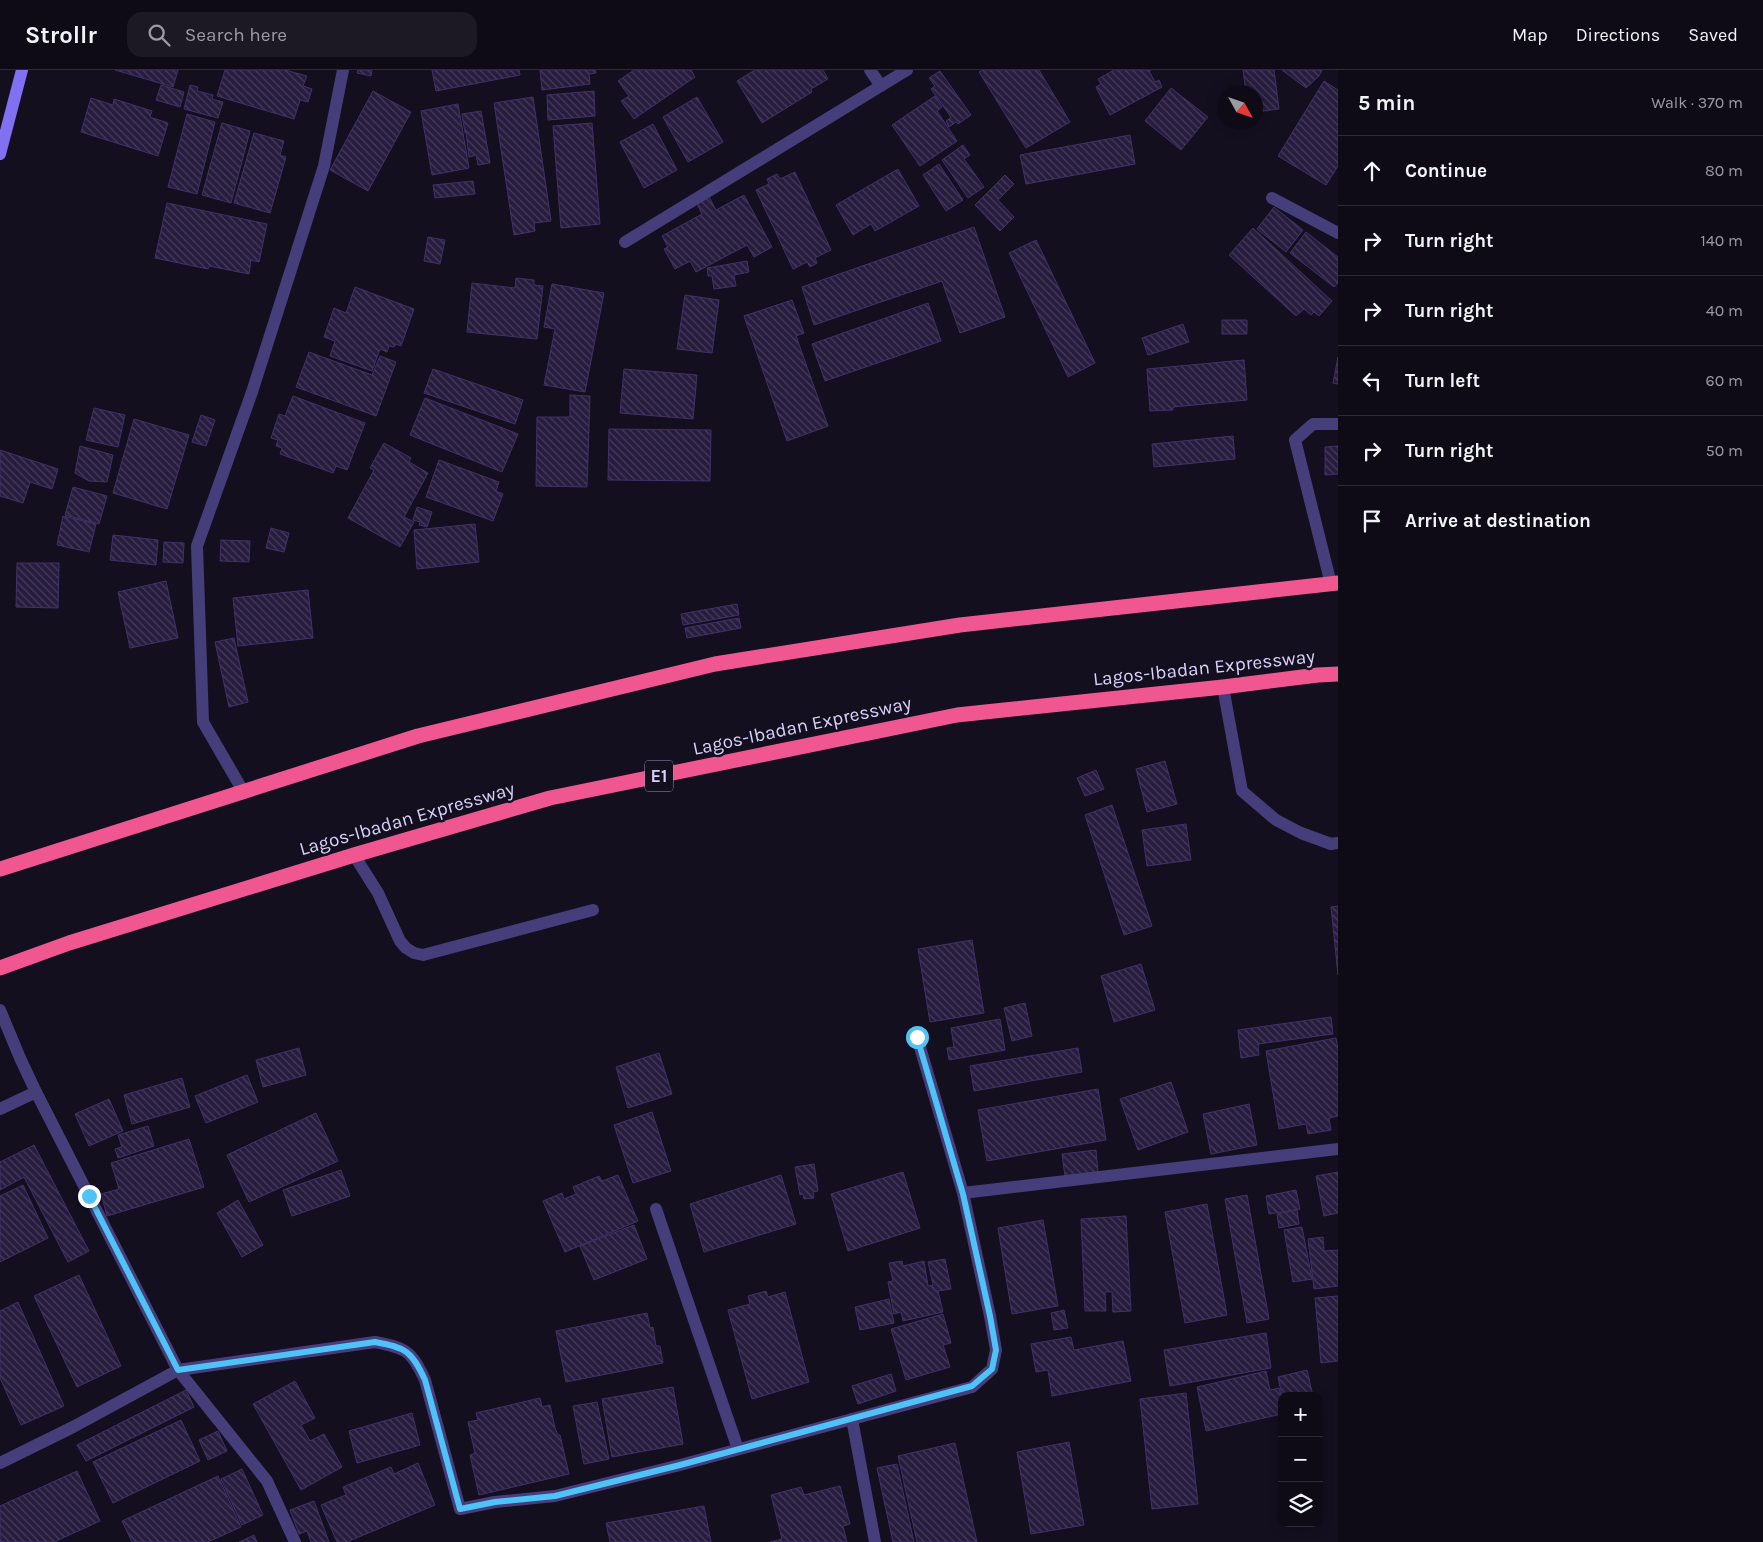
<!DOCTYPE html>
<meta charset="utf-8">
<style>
body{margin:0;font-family:Karla,sans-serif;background:#1c1924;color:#f1f3f6}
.controls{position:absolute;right:15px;bottom:15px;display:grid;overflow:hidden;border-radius:10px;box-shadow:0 2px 12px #0003}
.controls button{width:45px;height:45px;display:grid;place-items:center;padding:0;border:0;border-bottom:1px solid #2e2b36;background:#0e0b17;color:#f1f3f6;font:25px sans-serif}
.compass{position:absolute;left:1218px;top:15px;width:45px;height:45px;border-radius:50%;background:#0e0b17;box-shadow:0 2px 12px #0003;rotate:130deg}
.stop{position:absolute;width:15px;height:15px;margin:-11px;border:4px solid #4fc3f7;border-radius:50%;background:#fff}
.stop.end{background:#4fc3f7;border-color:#fff;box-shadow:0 1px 5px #0008}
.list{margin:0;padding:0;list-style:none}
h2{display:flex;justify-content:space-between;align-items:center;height:65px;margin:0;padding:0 20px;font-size:21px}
h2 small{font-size:16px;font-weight:400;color:#9b9ba1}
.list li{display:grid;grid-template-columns:32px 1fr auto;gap:15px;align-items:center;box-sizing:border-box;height:70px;padding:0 20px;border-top:1px solid #2e2b36}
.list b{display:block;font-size:19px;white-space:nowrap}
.list em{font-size:16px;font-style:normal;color:#9b9ba1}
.icon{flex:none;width:28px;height:28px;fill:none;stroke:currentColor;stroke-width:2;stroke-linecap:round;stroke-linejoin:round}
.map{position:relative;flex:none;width:1338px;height:1472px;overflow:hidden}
header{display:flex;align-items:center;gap:30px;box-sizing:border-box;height:70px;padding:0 25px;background:#0e0b17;border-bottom:1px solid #2e2b36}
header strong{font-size:24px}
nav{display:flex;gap:28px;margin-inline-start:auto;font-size:18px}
.search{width:350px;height:45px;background:#1c1924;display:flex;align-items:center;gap:12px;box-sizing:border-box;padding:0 18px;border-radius:15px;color:#9b9ba1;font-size:19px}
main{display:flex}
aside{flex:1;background:#0e0b17}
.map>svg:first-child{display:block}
</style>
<header>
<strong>Strollr</strong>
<div class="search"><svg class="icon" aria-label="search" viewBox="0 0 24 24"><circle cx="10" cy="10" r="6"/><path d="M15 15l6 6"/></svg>Search here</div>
<nav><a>Map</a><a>Directions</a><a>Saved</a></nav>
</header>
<main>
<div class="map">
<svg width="1338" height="1472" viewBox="0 0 1338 1472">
<defs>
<pattern id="building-back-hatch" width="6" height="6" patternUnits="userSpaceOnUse" patternTransform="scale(1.25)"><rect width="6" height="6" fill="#271c3e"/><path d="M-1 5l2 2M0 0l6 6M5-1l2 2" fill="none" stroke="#463c5b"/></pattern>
</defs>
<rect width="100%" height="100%" fill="#130f1f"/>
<path fill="url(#building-back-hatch)" stroke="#413168" d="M115,0H178L173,17Z
M225,0H285L307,6L303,16L312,19L308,32L300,30L294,49L217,26Z
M358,0H372L371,6L357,3Z
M432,0H519L520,5L436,21Z
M540,0H595L596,3L589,4L590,14L542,20Z
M634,0H691L695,7L634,49L621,31L629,26L618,11Z
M755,0H823L828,9L811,19L812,22L762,53L737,11Z
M983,0H1039L1070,52L1026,78L979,2Z
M1114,0H1151L1149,1L1155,12L1159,10L1162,17L1110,45L1096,17L1101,14L1098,9Z
M1243,0H1274L1279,39L1256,42V22H1246Z
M1282,0H1322L1319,6L1306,18Z
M940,1L971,45L958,54L956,52L949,57L946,51L951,47L931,19L935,16L929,8Z
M1324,11L1338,20V96L1326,115L1278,86Z
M161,15L184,22L180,37L156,30Z
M190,15L198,17L197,21L213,25L212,29L223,32L218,48L184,39Z
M1171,18L1208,47L1181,80L1145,51Z
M373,21L411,42L368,121L330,100Z
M594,21L595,46L548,50L547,25Z
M935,26L942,37L937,41L957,71L920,96L892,55Z
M533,27L551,151L534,153L535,161L514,165L494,33Z
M697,27L723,72L688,92L663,47Z
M91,28L113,35L114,29L152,41L150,47L168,53L158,86L81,62Z
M458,34L469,98L432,105L421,41Z
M481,41L490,93L478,95L476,85L469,87L466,62L465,63L462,44Z
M187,44L215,52L197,124L168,117Z
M222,53L250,61L231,133L202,125Z
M592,53L600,154L561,158L553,56Z
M653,54L677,100L644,118L620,72Z
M254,63L284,71L280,85L286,87L270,143L234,133Z
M1130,65L1135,94L1026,114L1020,85Z
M963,75L970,85L964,89L984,117L968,128L942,90Z
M939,94L963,130L946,141L923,105Z
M898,99L919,136L875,161L871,154L853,165L836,135Z
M795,102L831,180L815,188L817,193L810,197L807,192L793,199L756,120L769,114L767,109L777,104L780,109Z
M1005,105L1014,114L998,130L1014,147L1000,161L975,135Z
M473,111L475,124L435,128L433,115Z
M708,125L716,140L744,125L772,177L754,187L747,175L696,202L690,191L675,199L664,179L668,177L662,166L702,144L696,132Z
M167,133L267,154L259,192L251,190L249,204L209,196L208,199L155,188Z
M1274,137L1303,160L1286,182L1257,159Z
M974,157L1005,247L960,263L942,211L814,255L802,217Z
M1253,158L1332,231L1319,246L1314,242L1311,245L1304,239L1296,246L1229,185Z
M1306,162L1338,187V213L1334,217L1290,183Z
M428,167L445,170L440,194L424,191Z
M1036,170L1095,293L1068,307L1009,183Z
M747,191L749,202L734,205L736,216L714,219L712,206H708L707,198Z
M516,208L534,210V215L543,216L537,269L467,262L472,213L515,218Z
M552,214L604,223L585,322L544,315L555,259L544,257Z
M355,217L414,239L401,276L396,274L394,277L389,276L387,282L380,279L372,301L330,286L335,271L324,267L334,238L346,243Z
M685,225L719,230L712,283L677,279Z
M792,230L804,263L796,266L828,356L787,371L744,246Z
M928,233L941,271L825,311L812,274Z
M1222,250H1247V264H1222Z
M1183,254L1189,272L1148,285L1142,268Z
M309,282L372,305L380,286L396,292L376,346L296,317Z
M1338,287V314L1333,313Z
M1244,290L1247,330L1173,337V340L1150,341L1147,299Z
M433,299L523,330L515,354L424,323Z
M624,299L697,305L693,349L620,343Z
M570,325L590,326L587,417L536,416L537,347H570Z
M293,326L365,353L347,400L336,396L333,403L280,384L282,378L276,376L278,370L271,368L279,344L285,346Z
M425,328L518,364L502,402L410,365Z
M94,338L125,345L118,377L86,370Z
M201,345L215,350L206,376L192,372Z
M134,349L189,365L167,439L113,423Z
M609,359L711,360L710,411L608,410Z
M1233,366L1235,389L1154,397L1152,374Z
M384,373L411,388L409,392L428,403L404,447L414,452L400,477L348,448L374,400L370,398Z
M80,376L113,385L107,412L89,411L75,403Z
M1338,376V404L1325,405V377Z
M0,380L58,399L52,419L30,412L23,433L0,426Z
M439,390L499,412L496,421L503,424L493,451L426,427Z
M73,417L107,426L99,454L65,445Z
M417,437L432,442L427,457L419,455L420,452L413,450Z
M63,446L96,454L89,482L57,475Z
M475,454L479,492L417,499L414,460Z
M271,458L289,463L284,482L266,478Z
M113,465L158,470L156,495L110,490Z
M221,470L250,471L249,492L220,491Z
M164,472L184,473L183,493L163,492Z
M17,493H59L58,538L16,537Z
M166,511L178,568L130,578L118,522Z
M308,520L313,568L238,576L233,528Z
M737,534L739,545L683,555L681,544Z
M739,548L741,558L687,568L685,558Z
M234,568L248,632L229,637L215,572Z
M1165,691L1177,734L1147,742L1136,699Z
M1096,700L1104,719L1085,726L1077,708Z
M1112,735L1152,856L1124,865L1085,745Z
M1186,754L1191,790L1147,796L1142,760Z
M1338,836V905L1331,837Z
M972,870L984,943L930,952L918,879Z
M1141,894L1155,940L1114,952L1101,906Z
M1025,933L1032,966L1012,971L1004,938Z
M1331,947L1333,964L1258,974L1259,985L1241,988L1238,960Z
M1000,949L1005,980L949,990L947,978L954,977L951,958Z
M1336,968L1338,979V1046L1329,1048L1331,1060L1308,1064L1306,1054L1279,1059L1266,981Z
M299,978L306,1005L263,1017L256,990Z
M1078,978L1082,1002L974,1021L970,996Z
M659,983L672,1024L628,1038L616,997Z
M247,1005L258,1032L206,1053L195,1026Z
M182,1008L190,1037L132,1054L124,1025Z
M1171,1012L1188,1062L1138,1080L1120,1029Z
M1098,1019L1106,1070L987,1091L978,1040Z
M109,1029L123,1061L89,1076L75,1044Z
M1249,1034L1257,1075L1211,1084L1203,1044Z
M652,1042L671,1101L633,1113L614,1055Z
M316,1043L338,1091L249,1132L227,1085Z
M148,1056L154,1076L118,1088L115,1079L122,1077L118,1065Z
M189,1069L204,1117L107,1146L101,1124L119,1119L111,1093Z
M34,1075L89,1181L68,1192L24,1107L0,1120V1092Z
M1096,1080L1098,1102L1065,1106L1062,1084Z
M814,1094L818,1121L813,1122L814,1128L804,1129L803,1124L800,1125L795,1097Z
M341,1100L350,1126L292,1146L283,1120Z
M903,1102L920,1158L848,1181L831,1124Z
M1338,1102V1143L1324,1146L1316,1106Z
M618,1105L638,1151L565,1182L543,1131L562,1123L564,1129L576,1124L573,1117L599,1106L602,1111Z
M781,1105L796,1154L704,1182L690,1134Z
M23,1115L48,1168L0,1192V1126Z
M1296,1120L1300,1139L1269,1144L1266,1126Z
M1247,1125L1269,1249L1247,1253L1225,1129Z
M238,1130L263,1175L242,1187L217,1143Z
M1207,1134L1227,1245L1185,1253L1165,1142Z
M1297,1140L1299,1154L1279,1158L1277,1144Z
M1126,1146L1131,1241L1113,1242L1112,1222H1105L1106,1241H1085L1081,1149Z
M1043,1150L1058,1236L1012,1244L998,1158Z
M634,1155L647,1189L594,1210L580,1176Z
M1302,1157L1312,1209L1293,1212L1284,1160Z
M1323,1167L1324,1181L1338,1180V1216L1314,1219L1308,1169Z
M945,1189L951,1219L938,1221L943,1242L903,1251L901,1242L894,1244L888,1212L893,1211L889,1193L902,1191L903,1196L924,1191L928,1216L933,1215L928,1192Z
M79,1205L121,1296L77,1317L34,1226Z
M766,1221L768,1227L785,1222L809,1312L752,1329L728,1240L750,1234L748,1226Z
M1338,1226V1291L1321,1293L1315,1228Z
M889,1229L894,1253L860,1260L855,1237Z
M18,1232L64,1336L21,1355L0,1308V1241Z
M1064,1240L1068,1258L1054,1260L1051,1243Z
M647,1243L650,1258L653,1257L656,1276H660L663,1293L566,1312L556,1261Z
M943,1244L951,1273L943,1275L950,1297L906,1310L891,1259Z
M1266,1263L1271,1298L1170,1316L1164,1280Z
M1071,1267L1074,1280L1123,1271L1131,1311L1052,1326L1048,1300L1036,1302L1031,1274Z
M1307,1300L1313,1326H1282L1278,1307Z
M1266,1301L1270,1320L1279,1318L1282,1330V1344L1206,1361L1197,1317Z
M891,1304L896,1321L858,1334L852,1316Z
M295,1311L315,1348L301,1355L310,1371L324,1364L342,1397L301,1420L253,1334Z
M673,1317L683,1374L612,1387L602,1329Z
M186,1320L194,1337L86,1391L77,1375Z
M1186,1323L1198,1434L1152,1439L1140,1329Z
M540,1328L542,1337L550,1335L555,1358L558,1365H560L569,1404L479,1425L470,1385L475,1383L468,1352L478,1350L476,1343Z
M597,1332L609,1389L584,1394L573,1336Z
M412,1343L420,1375L357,1393L349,1361Z
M181,1350L200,1391L113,1433L93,1392Z
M218,1361L227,1381L208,1390L199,1370Z
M1069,1372L1084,1455L1031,1464L1017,1382Z
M955,1373L977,1472H917L898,1386Z
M418,1393L435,1435L347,1472H337L321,1435L346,1425L343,1417L391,1397L394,1404Z
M897,1394L914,1472H893L877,1398Z
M242,1399L263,1445L242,1455L221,1409Z
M77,1401L100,1451L54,1472H0V1436Z
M218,1406L241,1457L208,1472H132L122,1451Z
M840,1416L850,1454L843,1456L847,1472H770L782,1469L771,1425L801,1417L804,1425Z
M314,1431L329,1472H311L307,1461L299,1464L290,1440Z
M704,1436L711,1472H610L606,1453Z
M254,1465L257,1472H239Z"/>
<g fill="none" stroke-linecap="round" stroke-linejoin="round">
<path stroke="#463e7a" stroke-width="12" d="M354,785L378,823L400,871L406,878L414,883L423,885L593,840
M0,1039L36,1022"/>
<path stroke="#463e7a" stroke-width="12" d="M870,0L881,16
M1272,128L1338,163
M625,172L907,0
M1331,514L1295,370L1313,354H1338
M1223,617L1242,721L1276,750L1301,763L1331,774L1338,773
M243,721L203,652L197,476L252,322L324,96L343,0
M0,940L20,988L36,1022L178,1300L267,1411L295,1472
M963,1123L1338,1079
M656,1139L738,1379
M852,1349L875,1472
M0,1393L73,1357L178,1300L375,1272C406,1278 411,1280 425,1310L460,1439L495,1432L555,1426L680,1395L972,1317L992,1299L996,1280L990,1246L963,1123L917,967"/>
<path stroke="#8171f2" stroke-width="12" d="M0,84L22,0"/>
<path stroke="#f05791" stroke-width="15" d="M0,799L418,666L715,594L960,555L1338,513
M0,898L69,873L354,785L550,728L957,645L1223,617L1318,605L1338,604"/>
</g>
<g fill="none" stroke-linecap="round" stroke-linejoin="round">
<path stroke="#4fc3f7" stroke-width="6" d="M89,1126L178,1300L375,1272C406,1278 411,1280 425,1310L460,1439L495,1432L555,1426L680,1395L972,1316L992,1299L996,1280L990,1246L963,1124L917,967"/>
</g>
<g text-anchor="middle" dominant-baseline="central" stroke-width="5" stroke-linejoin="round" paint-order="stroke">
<rect fill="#130f1f" stroke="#9e97b9" stroke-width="1" x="645" y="690.5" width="28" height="31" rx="4"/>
<g font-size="18" font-weight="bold" fill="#dad1fb">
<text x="659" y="706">E1</text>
</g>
<g font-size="19" fill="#dad1fb" stroke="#130f1f">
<text transform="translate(1204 598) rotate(-6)">Lagos-Ibadan Expressway</text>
<text transform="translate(802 656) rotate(-12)">Lagos-Ibadan Expressway</text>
<text transform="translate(407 749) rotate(-16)">Lagos-Ibadan Expressway</text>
</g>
</g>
</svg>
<div class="controls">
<button>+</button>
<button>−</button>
<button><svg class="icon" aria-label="layers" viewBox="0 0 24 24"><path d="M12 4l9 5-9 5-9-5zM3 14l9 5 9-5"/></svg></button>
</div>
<svg class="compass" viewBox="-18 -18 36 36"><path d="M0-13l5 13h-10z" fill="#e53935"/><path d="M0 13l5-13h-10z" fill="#9b9ba1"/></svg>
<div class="stop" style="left:917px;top:967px"></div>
<div class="stop end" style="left:89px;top:1126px"></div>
</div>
<aside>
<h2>5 min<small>Walk · 370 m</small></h2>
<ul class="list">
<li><svg class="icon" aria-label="ahead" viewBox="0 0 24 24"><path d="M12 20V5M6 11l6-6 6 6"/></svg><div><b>Continue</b></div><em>80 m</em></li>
<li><svg class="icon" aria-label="right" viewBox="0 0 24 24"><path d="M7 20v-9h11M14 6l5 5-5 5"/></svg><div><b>Turn right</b></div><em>140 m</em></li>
<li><svg class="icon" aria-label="right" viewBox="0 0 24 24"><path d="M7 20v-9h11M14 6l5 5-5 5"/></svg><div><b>Turn right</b></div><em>40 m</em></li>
<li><svg class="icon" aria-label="left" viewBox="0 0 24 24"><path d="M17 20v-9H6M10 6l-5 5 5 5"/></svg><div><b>Turn left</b></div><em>60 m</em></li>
<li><svg class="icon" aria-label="right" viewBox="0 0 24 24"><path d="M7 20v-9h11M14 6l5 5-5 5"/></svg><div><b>Turn right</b></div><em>50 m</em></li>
<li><svg class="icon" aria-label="arrive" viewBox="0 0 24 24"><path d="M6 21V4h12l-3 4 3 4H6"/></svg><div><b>Arrive at destination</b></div></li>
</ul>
</aside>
</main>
